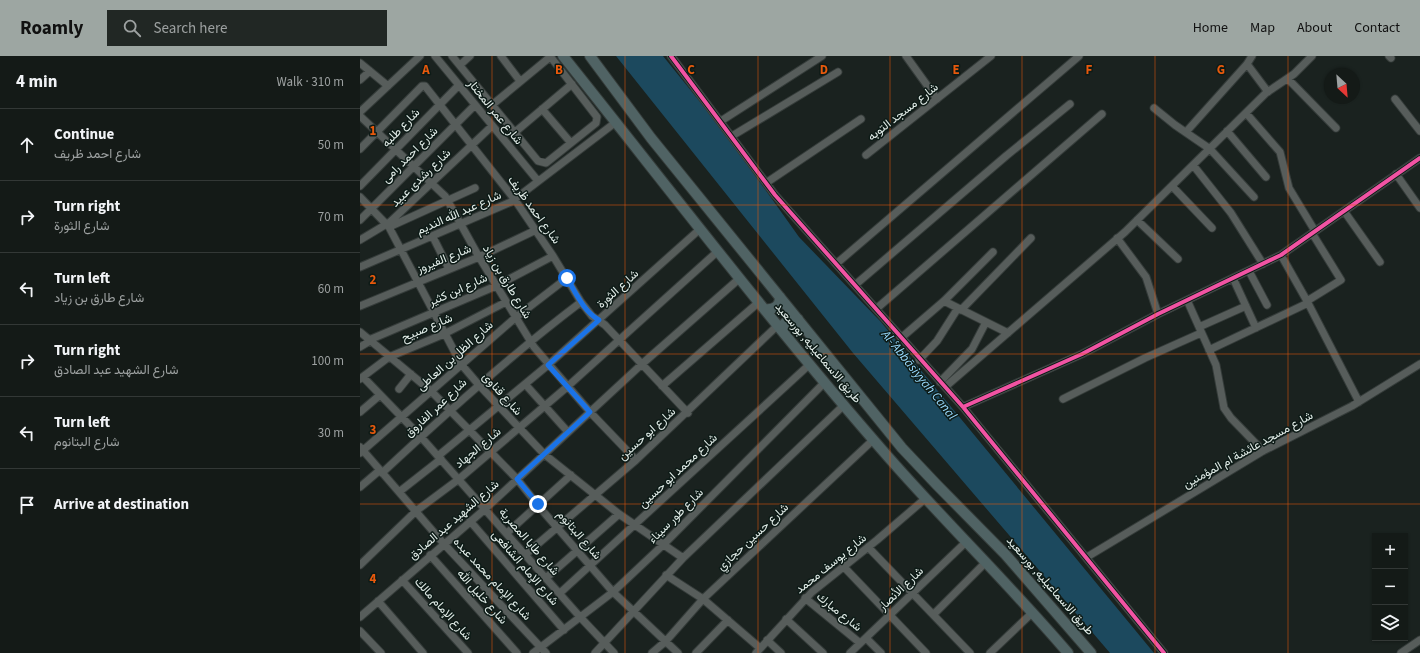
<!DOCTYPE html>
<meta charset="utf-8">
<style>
body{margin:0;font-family:"Source Sans 3",Vazirmatn,sans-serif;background:#212724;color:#f1f3f6}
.controls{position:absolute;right:12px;bottom:12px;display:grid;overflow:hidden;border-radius:0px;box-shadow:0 1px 3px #0004}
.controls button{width:36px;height:36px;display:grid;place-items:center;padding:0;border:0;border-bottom:1px solid #333836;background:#141a17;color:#f1f3f6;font:20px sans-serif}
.compass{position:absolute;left:964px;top:12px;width:36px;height:36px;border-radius:50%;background:#141a17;box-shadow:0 1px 3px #0004;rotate:154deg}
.stop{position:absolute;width:12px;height:12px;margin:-9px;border:3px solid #1a73e8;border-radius:50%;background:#fff}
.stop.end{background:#1a73e8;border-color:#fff;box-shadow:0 1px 4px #0008}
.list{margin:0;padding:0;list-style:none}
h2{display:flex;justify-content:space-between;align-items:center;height:52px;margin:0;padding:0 16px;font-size:17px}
h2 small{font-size:13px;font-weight:400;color:#9da1a1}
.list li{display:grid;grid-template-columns:26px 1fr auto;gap:12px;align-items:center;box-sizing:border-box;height:72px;padding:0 16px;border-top:1px solid #333836}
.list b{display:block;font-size:15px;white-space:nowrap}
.list p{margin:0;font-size:13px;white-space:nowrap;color:#9da1a1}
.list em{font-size:13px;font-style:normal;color:#9da1a1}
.icon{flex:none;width:22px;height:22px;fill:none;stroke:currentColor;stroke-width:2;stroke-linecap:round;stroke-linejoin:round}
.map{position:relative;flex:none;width:1060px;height:597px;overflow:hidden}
header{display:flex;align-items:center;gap:24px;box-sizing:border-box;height:56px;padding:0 20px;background:#9da6a2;color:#111}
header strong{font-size:19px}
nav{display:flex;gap:22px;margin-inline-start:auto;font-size:14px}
.search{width:280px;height:36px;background:#212724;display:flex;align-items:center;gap:10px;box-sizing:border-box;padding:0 14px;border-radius:0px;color:#9da1a1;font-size:15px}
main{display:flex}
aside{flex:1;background:#141a17}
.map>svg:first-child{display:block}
</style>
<header>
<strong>Roamly</strong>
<div class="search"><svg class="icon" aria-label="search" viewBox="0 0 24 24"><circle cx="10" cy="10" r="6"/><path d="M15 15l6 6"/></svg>Search here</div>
<nav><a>Home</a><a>Map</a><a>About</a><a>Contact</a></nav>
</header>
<main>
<aside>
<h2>4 min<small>Walk · 310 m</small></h2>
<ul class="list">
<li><svg class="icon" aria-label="ahead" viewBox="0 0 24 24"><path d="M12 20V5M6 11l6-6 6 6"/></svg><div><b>Continue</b><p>شارع احمد ظريف</p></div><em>50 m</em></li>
<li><svg class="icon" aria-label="right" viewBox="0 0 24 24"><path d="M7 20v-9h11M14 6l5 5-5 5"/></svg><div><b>Turn right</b><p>شارع الثورة</p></div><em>70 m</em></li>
<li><svg class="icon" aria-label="left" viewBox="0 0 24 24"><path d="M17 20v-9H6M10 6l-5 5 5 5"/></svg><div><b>Turn left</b><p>شارع طارق بن زياد</p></div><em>60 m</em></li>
<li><svg class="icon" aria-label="right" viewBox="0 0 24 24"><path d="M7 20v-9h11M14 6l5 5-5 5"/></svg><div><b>Turn right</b><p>شارع الشهيد عبد الصادق</p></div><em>100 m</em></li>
<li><svg class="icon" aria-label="left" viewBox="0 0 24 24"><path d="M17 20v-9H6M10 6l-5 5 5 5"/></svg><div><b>Turn left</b><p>شارع البتانوم</p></div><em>30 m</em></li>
<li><svg class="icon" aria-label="arrive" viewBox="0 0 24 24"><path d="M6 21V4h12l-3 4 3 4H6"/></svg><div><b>Arrive at destination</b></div></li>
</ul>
</aside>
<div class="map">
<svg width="1060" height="597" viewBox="0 0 1060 597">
<rect width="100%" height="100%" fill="#1a221f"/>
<path fill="#1c495e" d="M256,0H303L362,73L439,181L521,266L794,597H750L493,297Z"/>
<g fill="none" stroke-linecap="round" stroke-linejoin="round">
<defs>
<path id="minor" d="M75,0L178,125
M92,0L178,105L186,107L236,67L237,61L190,0
M141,0L160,25
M311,0L415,139L603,351L804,597
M546,0L577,43
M892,0L887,8L908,36
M1029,0L1031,2
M0,7L28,30
M100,9L110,0
M928,23L976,72
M0,24L10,15
M1035,43L1060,75
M132,49L190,1
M794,52L815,69L850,93L894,141
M182,53L211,87
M0,56L60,0
M886,57L920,96L929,132L955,175
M0,60L85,140L119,201L174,291L230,356L276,404
M361,65L462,0
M867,75L906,121
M826,76L887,8
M154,77L212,28
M372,80L478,16
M0,93L62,30H65L155,144L193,200L221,246L232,260L245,269L328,357
M506,99L631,0
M833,109L871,157L903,208
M1036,118L1060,152
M406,127L501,63
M0,130L99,29
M812,130L852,172
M0,141L29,171L101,308L118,328L184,398L259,458L323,502
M984,155L1020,206
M0,164L115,49
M777,164L818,203
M29,171L115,132
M73,181L89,213
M757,182L786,221L798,258
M0,184L30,166L132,70
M921,199L947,245L999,346
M476,208L719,0
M0,211L151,146L256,66
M889,215L907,249
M873,222L896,272
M495,229L646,100L710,48
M827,244L856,309L864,352L871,362L903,395
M584,245L648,277
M947,245L981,224L952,177
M0,250L119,201L176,174
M516,253L742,58
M601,254L671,182
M839,271L886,250
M0,276L71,335L157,423L181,453L253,536L318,597
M541,282L584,245L633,196
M9,284L136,230L193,200
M0,291L10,285
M849,294L948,247
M559,304L577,285L598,252
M3,321L61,381L221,562L254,597
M0,323L29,301L84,278L146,246
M580,326L612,293L626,266
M165,328L208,376
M302,330L399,246
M585,331L765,176L906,37L934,18L952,0
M39,333L51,318
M703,343L785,302L841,277
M603,351L722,298L798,258L921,199L1060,102
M0,356L20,339
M0,391L84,488L186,597
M0,397L155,262L207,222
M78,400L188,309L340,173
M22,417C86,357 151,299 221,246
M0,431L20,414
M39,436L81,403
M110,465L204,574
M147,477L211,419
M508,491L610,597
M166,498L276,404L418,269
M70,499L157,597
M727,501L903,395L992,350L1060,308
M0,509L56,455L99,423L207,331L358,195
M483,510L566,597
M306,519L343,543L400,592
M186,522L259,458
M42,524L108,597
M200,537L450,308
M445,542L500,587
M18,545L63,597
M574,558L626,506
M0,561L125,453L282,308L380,222
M426,563L463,597
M0,575L21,597
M506,582L521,597
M407,584L421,597
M173,597L253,536L304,488L465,326
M235,597L323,502L484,349
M292,597L306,585L343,543L513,384
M336,597L368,564
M396,597L452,536L517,484L566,442
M490,597L607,485
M630,597L673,556
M1041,597L1060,584"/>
<path id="highway" d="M203,0C311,135 416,273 530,403C588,469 651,530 708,597
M230,0L291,82L542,392L577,429L645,498L731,597
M405,253C414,254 420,250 420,241
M422,274L424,268L429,263H438"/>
</defs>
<use href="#minor" stroke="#353c3a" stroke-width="9"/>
<use href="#highway" stroke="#353c3a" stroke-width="12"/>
<use href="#minor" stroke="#575d5b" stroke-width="7"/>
<use href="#highway" stroke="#506364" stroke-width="10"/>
<defs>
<path id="cycleway" d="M311,0L415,139L603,351L804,597
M603,351L722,298L798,258L921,199L1060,102"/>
</defs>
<use href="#cycleway" stroke="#0d1b17" stroke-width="6"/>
<use href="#cycleway" stroke="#f153a3" stroke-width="4"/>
</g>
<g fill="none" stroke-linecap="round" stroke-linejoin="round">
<path stroke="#1a73e8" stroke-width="5" d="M178,448L157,423L230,356L188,309L239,264C224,256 216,237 207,222"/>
</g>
<path fill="none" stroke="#e8590c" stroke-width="1" stroke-opacity="0.55" d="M132,0V597M265,0V597M398,0V597M530,0V597M662,0V597M795,0V597M928,0V597M0,149H1060M0,298H1060M0,448H1060"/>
<g text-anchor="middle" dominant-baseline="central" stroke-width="3" stroke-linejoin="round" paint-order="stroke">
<g font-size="12" fill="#e3ede9" stroke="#0d1b17">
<text transform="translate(135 56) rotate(51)">شارع عمر المختار</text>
<text transform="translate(543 56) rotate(-38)">شارع مسجد التوبه</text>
<text transform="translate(41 72) rotate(-46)">شارع طلبه</text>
<text transform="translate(50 99) rotate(-45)">شارع احمد رامى</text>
<text transform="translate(61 122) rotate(-44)">شارع رشدى عبيد</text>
<text transform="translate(174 154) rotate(54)">شارع احمد ظريف</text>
<text transform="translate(99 157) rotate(-24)">شارع عبد الله النديم</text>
<text transform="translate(84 203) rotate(-22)">شارع الفيروز</text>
<text transform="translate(147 226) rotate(59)">شارع طارق بن زياد</text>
<text transform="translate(258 233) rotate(-42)">شارع الثورة</text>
<text transform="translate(98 234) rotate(-24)">شارع ابن كثير</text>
<text transform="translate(67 272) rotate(-23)">شارع صبيح</text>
<text transform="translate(458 297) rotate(50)">طريق الاسماعيليه, بورسعيد</text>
<text transform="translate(95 300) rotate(-42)">شارع الظل بن العاطى</text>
<text transform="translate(142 338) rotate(48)">شارع قناوى</text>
<text transform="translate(76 352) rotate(-43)">شارع عمر الفاروق</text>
<text transform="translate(287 378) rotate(-42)">شارع ابو حسين</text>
<text transform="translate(118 392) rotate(-40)">شارع الجهاد</text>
<text transform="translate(888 394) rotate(-29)">شارع مسجد عائشة ام المؤمنين</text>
<text transform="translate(318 415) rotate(-43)">شارع محمد ابو حسين</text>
<text transform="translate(316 460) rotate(-45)">شارع طور سيناء</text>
<text transform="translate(94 464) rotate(-41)">شارع الشهيد عبد الصادق</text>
<text transform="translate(219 479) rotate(49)">شارع البتانوم</text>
<text transform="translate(393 481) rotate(-43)">شارع حسين حجازي</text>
<text transform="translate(169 486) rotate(49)">شارع طابا المصرية</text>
<text transform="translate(471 508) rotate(-39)">شارع يوسف محمد</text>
<text transform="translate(165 512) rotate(49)">شارع الإمام الشافعى</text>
<text transform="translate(132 523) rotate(47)">شارع الإمام محمد عبده</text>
<text transform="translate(690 530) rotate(49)">طريق الاسماعيليه, بورسعيد</text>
<text transform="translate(541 533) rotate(-44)">شارع الأنصار</text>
<text transform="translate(122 541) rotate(48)">شارع خليل الله</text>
<text transform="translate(83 553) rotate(48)">شارع الإمام مالك</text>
<text transform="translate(479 556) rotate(39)">شارع مبارك</text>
</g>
<g font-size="13" font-style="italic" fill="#99dbff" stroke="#0d1b17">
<text transform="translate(559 319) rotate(51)">Al-ʿAbbāsiyyah Canal</text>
</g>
</g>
<g font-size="13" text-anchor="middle" font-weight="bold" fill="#e8590c" stroke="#0d1b17" stroke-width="3" stroke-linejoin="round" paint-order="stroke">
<text x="66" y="18">A</text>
<text x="199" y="18">B</text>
<text x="331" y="18">C</text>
<text x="464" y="18">D</text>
<text x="596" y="18">E</text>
<text x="729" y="18">F</text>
<text x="861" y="18">G</text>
<text x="13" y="79">1</text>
<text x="13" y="228">2</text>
<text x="13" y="378">3</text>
<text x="13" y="527">4</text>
</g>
</svg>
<div class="controls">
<button>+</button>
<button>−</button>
<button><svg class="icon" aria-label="layers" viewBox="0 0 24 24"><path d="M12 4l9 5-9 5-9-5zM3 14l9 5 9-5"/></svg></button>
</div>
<svg class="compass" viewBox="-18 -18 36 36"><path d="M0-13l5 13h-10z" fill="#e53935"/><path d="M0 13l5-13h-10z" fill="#9da1a1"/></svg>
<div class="stop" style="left:207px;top:222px"></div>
<div class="stop end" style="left:178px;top:448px"></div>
</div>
</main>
